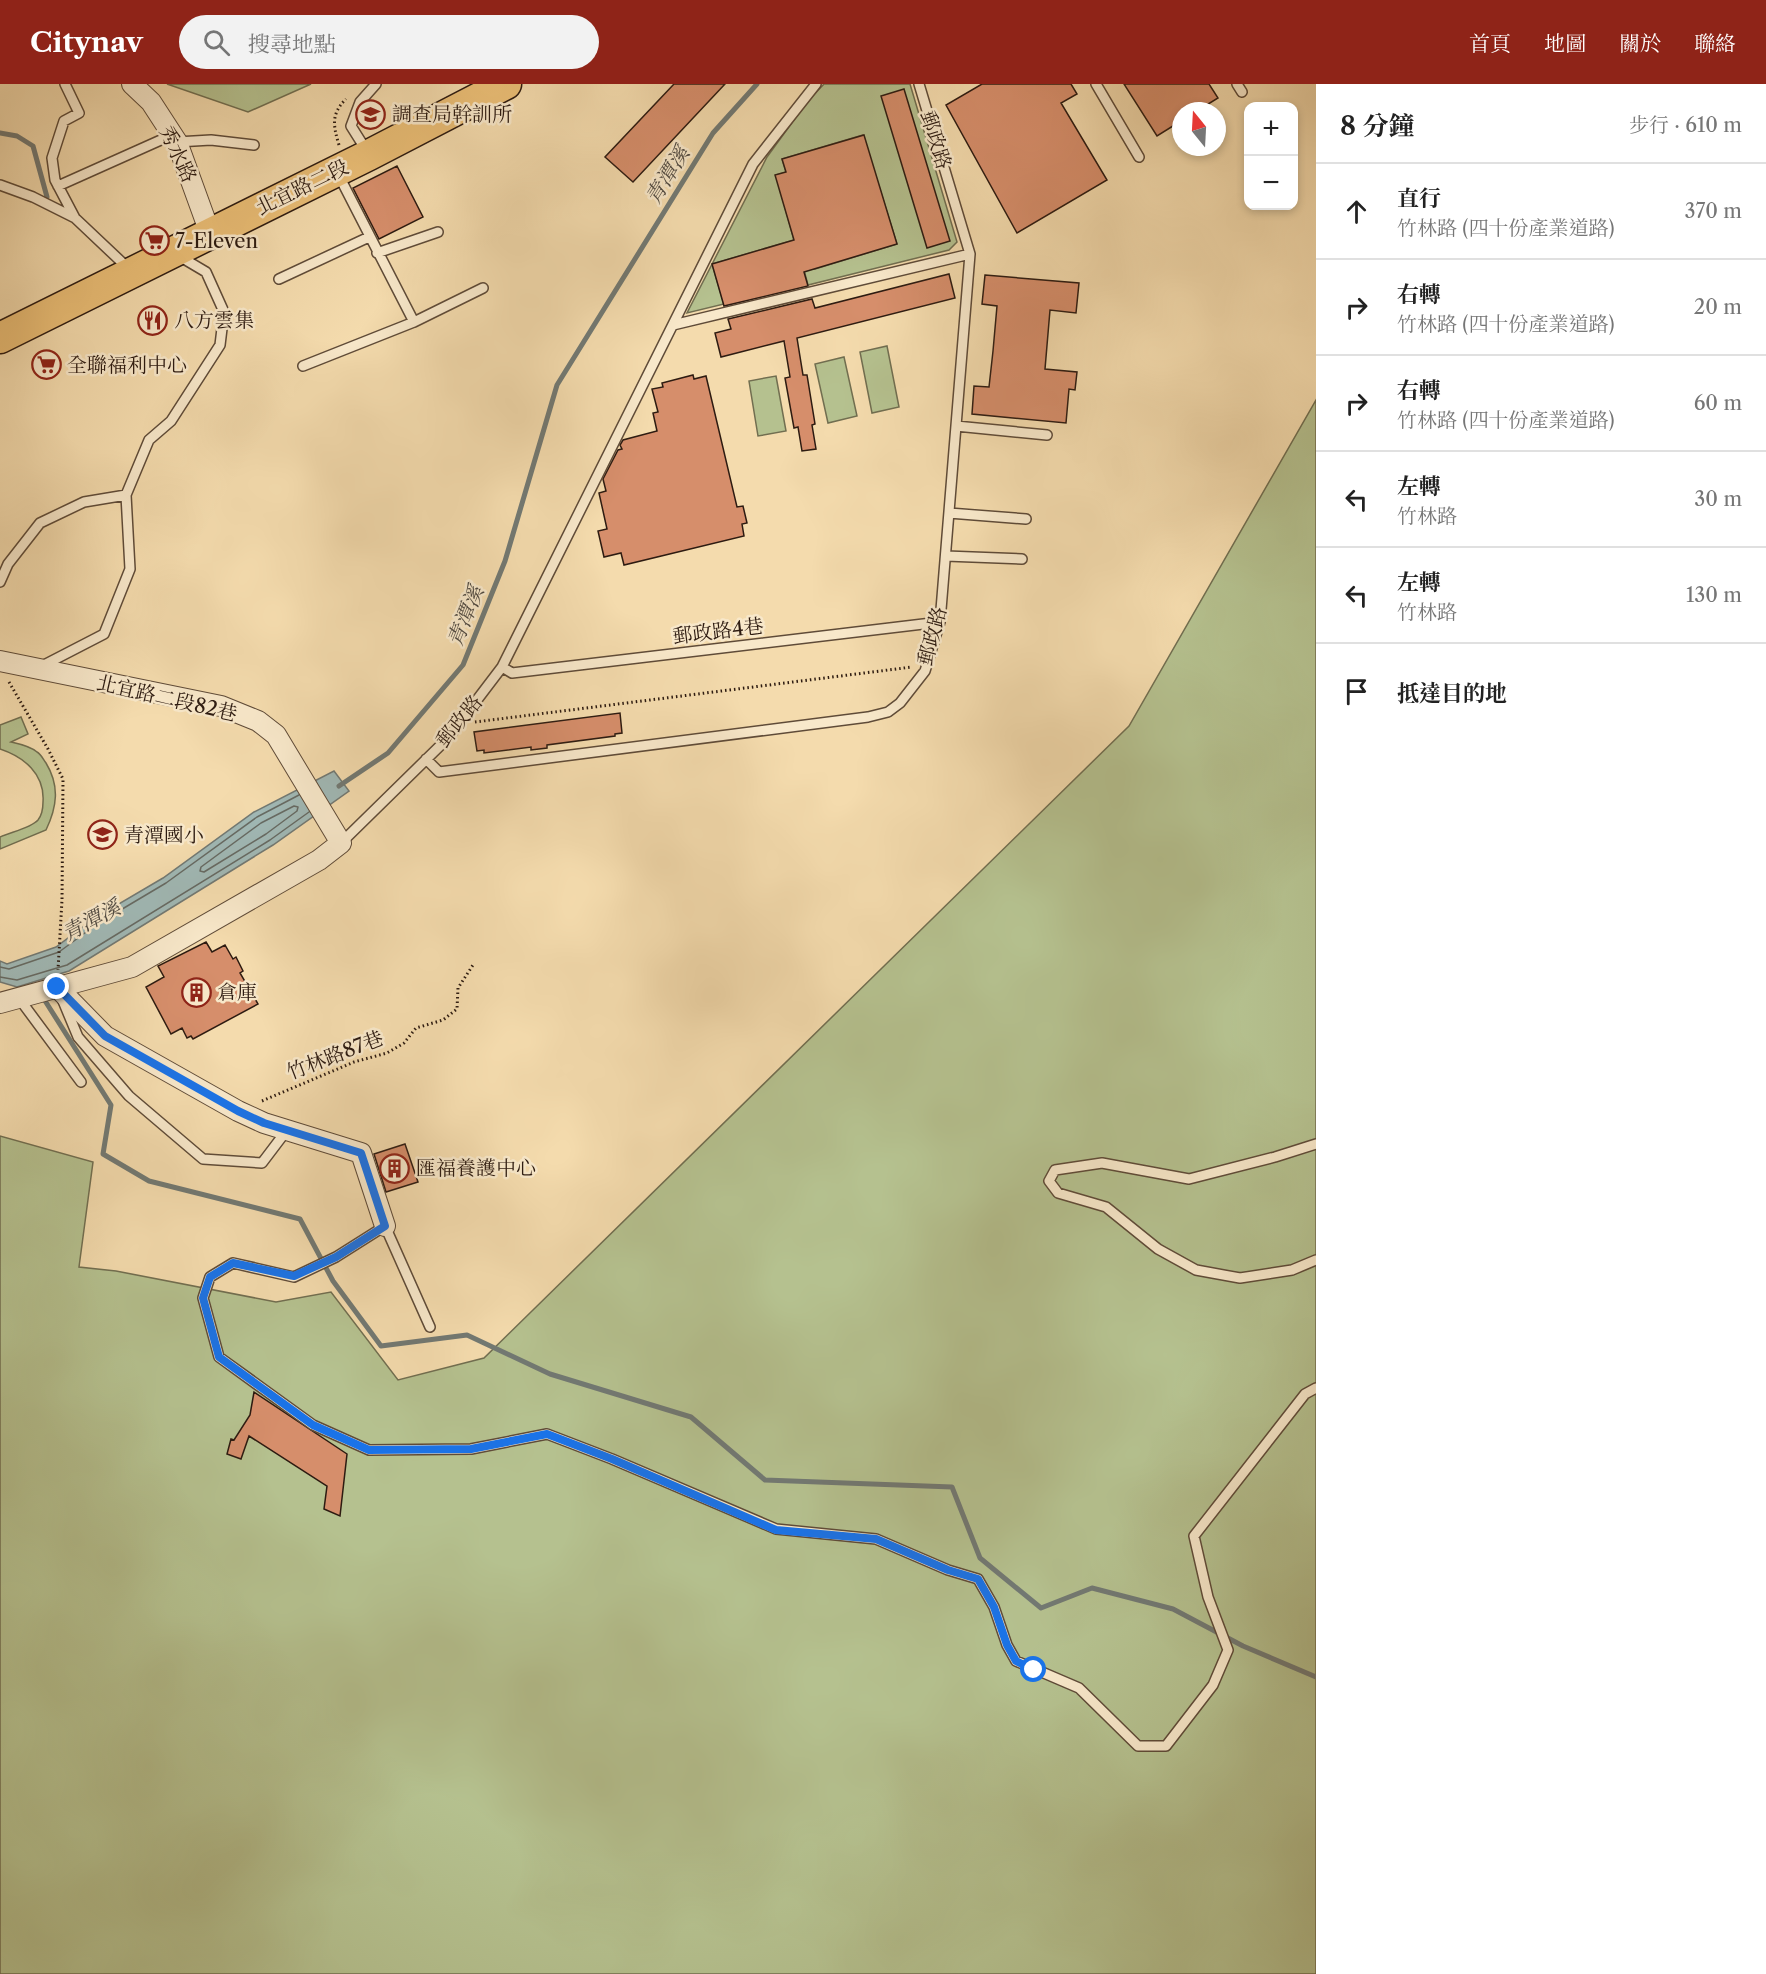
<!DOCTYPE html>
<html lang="zh-TW">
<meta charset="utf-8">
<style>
body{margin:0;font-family:"Libre Caslon Text","Noto Serif TC",serif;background:#f2f2f2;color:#222}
.controls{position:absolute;right:18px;top:18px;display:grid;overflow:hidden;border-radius:12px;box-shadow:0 3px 9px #0003}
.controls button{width:54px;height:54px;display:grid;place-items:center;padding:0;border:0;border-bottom:2px solid #e0e0e0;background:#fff;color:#222;font:30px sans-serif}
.compass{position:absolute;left:1172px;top:18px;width:54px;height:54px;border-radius:50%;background:#fff;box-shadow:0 3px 9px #0003;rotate:342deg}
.stop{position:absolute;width:18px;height:18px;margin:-14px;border:4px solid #1a73e8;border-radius:50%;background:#fff}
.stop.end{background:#1a73e8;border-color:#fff;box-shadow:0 2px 6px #0008}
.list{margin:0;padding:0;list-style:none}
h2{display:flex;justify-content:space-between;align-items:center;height:78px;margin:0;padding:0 24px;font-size:26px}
h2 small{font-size:20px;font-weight:400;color:#767676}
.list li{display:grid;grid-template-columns:39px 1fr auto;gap:18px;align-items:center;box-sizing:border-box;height:96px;padding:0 24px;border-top:2px solid #e0e0e0}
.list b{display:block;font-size:22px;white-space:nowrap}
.list p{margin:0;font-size:20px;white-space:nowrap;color:#767676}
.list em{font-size:20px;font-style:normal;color:#767676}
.icon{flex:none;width:33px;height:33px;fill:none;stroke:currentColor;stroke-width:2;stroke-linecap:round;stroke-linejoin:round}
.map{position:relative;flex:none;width:1316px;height:1890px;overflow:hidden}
header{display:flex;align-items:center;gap:36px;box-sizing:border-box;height:84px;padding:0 30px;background:#8f2418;color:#fff}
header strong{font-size:28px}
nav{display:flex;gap:33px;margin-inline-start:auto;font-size:21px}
.search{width:420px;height:54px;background:#f2f2f2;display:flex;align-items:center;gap:15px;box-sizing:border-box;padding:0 21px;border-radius:33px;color:#767676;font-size:22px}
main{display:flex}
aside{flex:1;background:#fff}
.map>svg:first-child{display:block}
</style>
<header>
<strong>Citynav</strong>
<div class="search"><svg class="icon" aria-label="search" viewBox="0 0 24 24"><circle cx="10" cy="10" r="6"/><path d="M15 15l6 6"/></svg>搜尋地點</div>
<nav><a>首頁</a><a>地圖</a><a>關於</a><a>聯絡</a></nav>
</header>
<main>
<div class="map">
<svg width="1316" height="1890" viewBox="0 0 1316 1890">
<rect width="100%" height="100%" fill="#f4dbad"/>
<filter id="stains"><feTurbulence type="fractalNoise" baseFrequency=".00333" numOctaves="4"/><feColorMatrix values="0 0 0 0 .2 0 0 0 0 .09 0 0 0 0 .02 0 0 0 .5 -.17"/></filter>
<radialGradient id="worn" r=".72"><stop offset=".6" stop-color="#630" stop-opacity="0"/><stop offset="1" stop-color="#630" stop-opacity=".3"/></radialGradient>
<path fill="#b5c18f" stroke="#716e50" stroke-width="1.5" d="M167,0H311L248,28Z
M824,0H910L957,158L949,166L808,201L804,186L815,185L897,160L863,51L782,75L786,88L776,91L794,156L712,180L724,220L687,229L767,73L807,18Z
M887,262L899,323L872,329L860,268Z
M844,273L857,332L828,339L815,280Z
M776,292L786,347L758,352L749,297Z
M1316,316V1890H0V1052L93,1078L79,1183L116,1187L276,1218L331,1208L398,1296L484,1274L1129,642Z
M21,633L28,650L11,658C20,660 30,662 37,668C41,670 43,675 46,679C60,702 57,723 46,746L0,765V753C11,748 31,744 38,736C42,731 43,724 43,718C45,690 24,673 0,665V641Z"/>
<path fill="#a0b8b5" stroke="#727973" stroke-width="1.5" d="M334,687L349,707L273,761L69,887L17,903L0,898V877L7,880L56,863L93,835L163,794L254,728Z"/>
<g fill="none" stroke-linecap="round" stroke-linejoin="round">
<path stroke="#666a63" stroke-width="1.5" d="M294,722L298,723L297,727L266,750L204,788L200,787L201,783L261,739Z
M0,883L9,885L59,868L97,840L166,799L257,733L299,711
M0,893L17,896L67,881L270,756L309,728"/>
<path stroke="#727973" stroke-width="5" d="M0,49L17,52L33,62L47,113
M339,702L388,669L463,581L505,477L557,301L713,49L757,0
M42,912L111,1021L103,1070L149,1097L300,1135L333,1197L381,1262L467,1251L550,1290L691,1333L765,1396L952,1403L980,1474L1041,1524L1092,1504L1173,1525L1243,1562L1316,1593"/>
</g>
<path fill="#d68e6b" stroke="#2d1b11" stroke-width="1.5" d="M674,0H725L633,98L605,73Z
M982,0H1071L1077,10L1061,19L1107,96L1017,149L946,21Z
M1124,0H1209L1218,14L1197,27H1181V37L1157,52Z
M904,5L950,157L927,164L881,12Z
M864,51L897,160L804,188L808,202L724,222L712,180L794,156L775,91L786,88L782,75Z
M397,82L423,133L379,155L353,104Z
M949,190L955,214L797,254L803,291H807L815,340L812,341L816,365L802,367L798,343L794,344L785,294L790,293L784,257L721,273L715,249L731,245L728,235L812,215L815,224Z
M985,191L1079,199L1076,229L1050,226L1045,285L1077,288L1075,306L1069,305L1066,339L972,330L974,302L989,303L993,267L997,222L982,220Z
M693,291L694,295L706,292L737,423L743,422L747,439L742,440L744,452L624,481L621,469L604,473L598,447L607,445L599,409L606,407L603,395L618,366L622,365L620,361L623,356L657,347L653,329L658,328L652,305L663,303L662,299Z
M620,629L622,649L615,650V652L547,661V664L531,666V663L484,669V666L477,667L474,648Z
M206,858L212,868L225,861L233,875L236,873L243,887L240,889L258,920L193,955L191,952L187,954L182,944L171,950L146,903L164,893L158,882Z
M405,1060L418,1098L386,1108L374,1070Z
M254,1308L347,1370L340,1432L324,1425L327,1402L249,1352L241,1375L227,1370L231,1355L234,1356L250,1331Z"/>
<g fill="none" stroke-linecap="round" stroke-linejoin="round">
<defs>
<path id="lane" d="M65,0L79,29L64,37L52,74L55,96L75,134L130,186
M1096,0L1139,73
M1237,0L1242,8
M177,58L211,56L254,61
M368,69L351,42L360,18L376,0
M0,101L33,113L75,134
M58,102L172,51
M377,169L438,148
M279,195L369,153
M414,238L483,204
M673,241L970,170
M303,282L414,238L338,90
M956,342L1047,351
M949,429L1026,435
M946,472L1022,475
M0,498L8,480L40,439L84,418L126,411L149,356L171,337L220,261L224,228L206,188L179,172
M42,582L104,550L130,485L126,411
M502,583L512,589L940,538
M426,675L439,688L868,633L888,628L900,619L925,587L940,538L970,170L919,0
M341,759L448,654L502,583L753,80L816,0
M18,913L81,998
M63,917L78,953L129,1012L203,1075L262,1079L287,1046
M1316,1060L1275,1073L1189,1095L1102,1079L1055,1086L1049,1097L1058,1109L1106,1123L1158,1165L1196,1186L1240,1194L1292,1186L1316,1176
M430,1243L385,1142L336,1173L294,1193L233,1179L210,1193L203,1214L219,1273L313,1341L369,1366L471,1365L547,1350L612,1375L776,1445L876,1455L948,1486L978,1495L994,1523L1007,1561L1016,1577L1079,1604L1138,1662H1166L1213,1601L1228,1566L1208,1513L1194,1452L1305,1310L1316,1304"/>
<path id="street" d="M132,0L151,18L177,58L210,149
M0,577L221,622L258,637L276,651L341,759L319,776L132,883L0,919
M57,903L105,952L238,1027L264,1039L361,1069L385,1142"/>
<path id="primary" d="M0,254L369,71L506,0"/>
</defs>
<use href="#lane" stroke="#5f4b38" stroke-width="12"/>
<use href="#street" stroke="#5f4b38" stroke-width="22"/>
<use href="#primary" stroke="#2d1b11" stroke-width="33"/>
<path stroke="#2d1b11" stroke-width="3" stroke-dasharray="1.5 3" stroke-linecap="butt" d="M339,61C333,41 331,30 346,15
M9,598L48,665L63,695L62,816L58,886
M475,638L912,583
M262,1017L354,978L387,969L404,959L416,944L443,936L457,925L458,904L473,881"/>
<use href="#lane" stroke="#f8e8ca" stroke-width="9"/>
<use href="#street" stroke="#f8e8ca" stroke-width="20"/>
<use href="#primary" stroke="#eabe76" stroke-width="30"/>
</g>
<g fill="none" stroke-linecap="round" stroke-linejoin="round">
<path stroke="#1a73e8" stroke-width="8" d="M57,903L105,952L238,1027L264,1039L361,1069L385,1142L336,1173L294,1192L233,1179L210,1193L203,1214L219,1273L313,1341L369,1366L471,1365L547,1350L612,1375L776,1446L876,1455L948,1486L978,1495L994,1523L1007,1561L1016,1577L1034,1586"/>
</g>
<defs>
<symbol id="university-ring" viewBox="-11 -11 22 22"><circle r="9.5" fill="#f8e8ca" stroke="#8f2418" stroke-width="1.5"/><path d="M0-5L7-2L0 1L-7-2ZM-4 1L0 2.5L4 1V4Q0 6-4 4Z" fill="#8f2418"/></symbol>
<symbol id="supermarket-ring" viewBox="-11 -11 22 22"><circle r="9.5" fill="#f8e8ca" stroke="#8f2418" stroke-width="1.5"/><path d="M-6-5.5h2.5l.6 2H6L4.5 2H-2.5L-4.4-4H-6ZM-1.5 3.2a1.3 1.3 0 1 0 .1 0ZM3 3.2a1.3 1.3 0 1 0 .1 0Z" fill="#8f2418"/></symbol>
<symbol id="restaurant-ring" viewBox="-11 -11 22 22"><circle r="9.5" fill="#f8e8ca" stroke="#8f2418" stroke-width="1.5"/><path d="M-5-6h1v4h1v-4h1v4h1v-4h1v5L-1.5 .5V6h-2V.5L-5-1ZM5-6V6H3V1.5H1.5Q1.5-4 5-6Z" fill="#8f2418"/></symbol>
<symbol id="school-ring" viewBox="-11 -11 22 22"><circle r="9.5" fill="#f8e8ca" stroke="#8f2418" stroke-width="1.5"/><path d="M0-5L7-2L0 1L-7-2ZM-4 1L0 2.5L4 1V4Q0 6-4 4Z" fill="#8f2418"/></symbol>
<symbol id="building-ring" viewBox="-11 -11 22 22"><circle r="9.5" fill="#f8e8ca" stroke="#8f2418" stroke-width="1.5"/><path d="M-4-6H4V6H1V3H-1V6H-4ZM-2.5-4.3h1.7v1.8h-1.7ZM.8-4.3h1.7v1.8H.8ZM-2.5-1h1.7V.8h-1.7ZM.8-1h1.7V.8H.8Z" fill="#8f2418"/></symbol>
</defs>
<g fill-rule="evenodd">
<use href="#university-ring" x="354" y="14" width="33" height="33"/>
<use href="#supermarket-ring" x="138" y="140" width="33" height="33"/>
<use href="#restaurant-ring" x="136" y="220" width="33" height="33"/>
<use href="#supermarket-ring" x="30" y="264" width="33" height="33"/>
<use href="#school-ring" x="86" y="734" width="33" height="33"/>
<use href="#building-ring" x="180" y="892" width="33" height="33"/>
<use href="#building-ring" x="378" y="1068" width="33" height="33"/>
</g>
<g text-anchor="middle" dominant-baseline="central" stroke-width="5" stroke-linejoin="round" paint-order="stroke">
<g font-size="20" fill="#2d1b11" stroke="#f8e8ca" text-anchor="start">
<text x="392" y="30">調查局幹訓所</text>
<text x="175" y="157">7-Eleven</text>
<text x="174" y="236">八方雲集</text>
<text x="67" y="281">全聯福利中心</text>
<text x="124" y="751">青潭國小</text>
<text x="217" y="908">倉庫</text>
<text x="416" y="1084">匯福養護中心</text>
</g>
<g font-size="20" fill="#2d1b11" stroke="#f8e8ca">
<text transform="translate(936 56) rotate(73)">郵政路</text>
<text transform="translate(178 70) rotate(65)">秀水路</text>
<text transform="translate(302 103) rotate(-26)">北宜路二段</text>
<text transform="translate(718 547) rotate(-7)">郵政路4巷</text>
<text transform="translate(932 552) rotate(-75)">郵政路</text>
<text transform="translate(167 614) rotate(13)">北宜路二段82巷</text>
<text transform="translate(459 637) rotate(-51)">郵政路</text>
<text transform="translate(335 971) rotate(-21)">竹林路87巷</text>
</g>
<g font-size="21" font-style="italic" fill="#504a42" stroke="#f8e8ca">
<text transform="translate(667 91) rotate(-58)">青潭溪</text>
<text transform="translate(465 532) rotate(-68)">青潭溪</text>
<text transform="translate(91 836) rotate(-28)">青潭溪</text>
</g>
</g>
<rect width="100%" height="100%" filter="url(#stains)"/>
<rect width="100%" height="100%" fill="url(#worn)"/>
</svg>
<div class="controls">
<button>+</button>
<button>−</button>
</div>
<svg class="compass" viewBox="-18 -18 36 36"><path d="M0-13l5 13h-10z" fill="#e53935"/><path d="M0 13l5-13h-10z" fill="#767676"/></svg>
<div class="stop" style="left:1034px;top:1586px"></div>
<div class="stop end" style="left:57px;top:903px"></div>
</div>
<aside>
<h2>8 分鐘<small>步行 · 610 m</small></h2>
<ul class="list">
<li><svg class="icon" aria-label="ahead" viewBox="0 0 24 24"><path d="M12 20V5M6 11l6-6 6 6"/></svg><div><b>直行</b><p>竹林路 (四十份產業道路)</p></div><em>370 m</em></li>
<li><svg class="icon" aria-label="right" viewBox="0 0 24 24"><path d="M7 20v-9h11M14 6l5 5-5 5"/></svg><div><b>右轉</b><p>竹林路 (四十份產業道路)</p></div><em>20 m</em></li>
<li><svg class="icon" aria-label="right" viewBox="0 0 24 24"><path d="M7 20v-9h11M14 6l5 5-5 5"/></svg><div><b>右轉</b><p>竹林路 (四十份產業道路)</p></div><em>60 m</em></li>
<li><svg class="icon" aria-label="left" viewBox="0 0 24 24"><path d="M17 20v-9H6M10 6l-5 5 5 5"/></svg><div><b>左轉</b><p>竹林路</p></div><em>30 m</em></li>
<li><svg class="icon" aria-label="left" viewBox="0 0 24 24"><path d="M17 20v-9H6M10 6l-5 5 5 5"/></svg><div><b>左轉</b><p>竹林路</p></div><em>130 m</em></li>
<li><svg class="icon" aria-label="arrive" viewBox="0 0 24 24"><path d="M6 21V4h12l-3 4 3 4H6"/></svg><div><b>抵達目的地</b></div></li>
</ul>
</aside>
</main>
